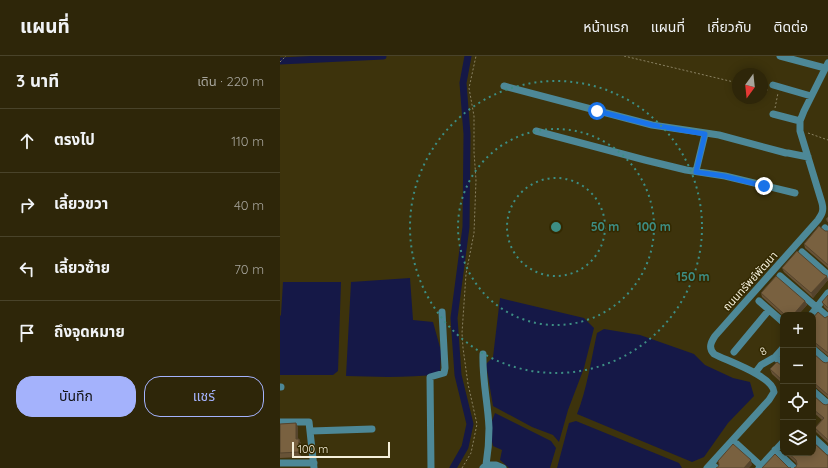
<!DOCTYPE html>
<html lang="th">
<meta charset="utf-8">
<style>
body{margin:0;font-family:Quicksand,"Noto Sans Thai",sans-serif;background:#362e12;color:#f1f3f6}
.controls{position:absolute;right:12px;bottom:12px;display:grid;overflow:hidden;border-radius:8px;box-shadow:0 2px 10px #0003}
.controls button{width:36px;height:36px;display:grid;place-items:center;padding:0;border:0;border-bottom:1px solid #49432a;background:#2e2609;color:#f1f3f6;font:20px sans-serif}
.compass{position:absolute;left:452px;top:12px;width:36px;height:36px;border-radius:50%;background:#2e2609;box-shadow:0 2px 10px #0003;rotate:195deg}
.scale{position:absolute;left:12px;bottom:10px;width:98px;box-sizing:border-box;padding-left:4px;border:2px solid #f5f0db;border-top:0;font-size:11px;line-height:14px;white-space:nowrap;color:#f5f0db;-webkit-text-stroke:3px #332901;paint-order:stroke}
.stop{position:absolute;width:12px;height:12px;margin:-9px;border:3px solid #1a73e8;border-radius:50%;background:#fff}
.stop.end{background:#1a73e8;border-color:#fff;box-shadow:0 1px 4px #0008}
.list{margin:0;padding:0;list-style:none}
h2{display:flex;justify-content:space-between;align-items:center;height:52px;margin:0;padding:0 16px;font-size:17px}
h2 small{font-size:13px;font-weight:400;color:#a7a59c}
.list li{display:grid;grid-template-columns:26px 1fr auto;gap:12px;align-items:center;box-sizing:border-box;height:64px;padding:0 16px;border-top:1px solid #49432a}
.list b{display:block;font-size:15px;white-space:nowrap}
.list em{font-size:13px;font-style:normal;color:#a7a59c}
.actions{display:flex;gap:8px;padding:12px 16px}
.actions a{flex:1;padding:9px 0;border:1px solid #a4b2fc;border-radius:16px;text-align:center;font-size:14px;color:#a4b2fc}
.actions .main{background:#a4b2fc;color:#111}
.icon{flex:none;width:22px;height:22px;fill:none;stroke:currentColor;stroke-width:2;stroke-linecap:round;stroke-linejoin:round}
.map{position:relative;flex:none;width:548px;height:412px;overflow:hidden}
header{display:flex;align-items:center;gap:24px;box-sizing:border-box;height:56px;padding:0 20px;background:#2e2609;border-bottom:1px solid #49432a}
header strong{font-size:19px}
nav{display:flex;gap:22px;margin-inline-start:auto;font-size:14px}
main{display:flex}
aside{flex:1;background:#2e2609}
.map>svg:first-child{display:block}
</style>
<header>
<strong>แผนที่</strong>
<nav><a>หน้าแรก</a><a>แผนที่</a><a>เกี่ยวกับ</a><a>ติดต่อ</a></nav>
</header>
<main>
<aside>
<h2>3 นาที<small>เดิน · 220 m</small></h2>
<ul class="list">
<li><svg class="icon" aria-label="ahead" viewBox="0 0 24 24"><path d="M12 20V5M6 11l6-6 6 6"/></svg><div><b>ตรงไป</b></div><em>110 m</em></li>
<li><svg class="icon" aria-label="right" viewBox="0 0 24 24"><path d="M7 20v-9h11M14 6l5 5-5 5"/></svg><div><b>เลี้ยวขวา</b></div><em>40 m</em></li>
<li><svg class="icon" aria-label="left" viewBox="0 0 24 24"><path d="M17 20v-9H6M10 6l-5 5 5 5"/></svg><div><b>เลี้ยวซ้าย</b></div><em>70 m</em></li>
<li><svg class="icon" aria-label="arrive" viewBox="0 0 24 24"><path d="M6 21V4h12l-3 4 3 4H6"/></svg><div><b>ถึงจุดหมาย</b></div></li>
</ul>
<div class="actions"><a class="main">บันทึก</a><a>แชร์</a></div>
</aside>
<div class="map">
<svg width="548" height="412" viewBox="0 0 548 412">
<rect width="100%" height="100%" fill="#3d330c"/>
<path fill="#151847" d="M130,222L133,264L153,266L161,295L160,318C129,322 97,321 66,320L71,226Z
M3,226H61L58,315L53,319H0V260L1,259Z
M220,242L304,262L314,272L304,312L288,354L279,386L273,379L252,371L213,350L206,308L213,301Z
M324,273L360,279L414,298L425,309L453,322L470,326L474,340L448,367L424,401L412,406L297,358C307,333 311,304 317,277Z
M215,357L271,385L276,392L270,412H229L220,404L222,394L213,390L209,373Z
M296,365L399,407L402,412H277L289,367Z"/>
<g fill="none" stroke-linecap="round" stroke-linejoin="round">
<path stroke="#151847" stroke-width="7" d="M0,5L103,0
M173,412L185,391L190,368L178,319L174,262L186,171L187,78L183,27L188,0"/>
<path stroke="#8a8263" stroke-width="1" stroke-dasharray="2 2" stroke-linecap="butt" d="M344,0L458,27
M0,6L6,0
M482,33L488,34
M495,52L498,37
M528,77L548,84
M182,412L191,397L197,368L188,328L183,292L182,277L186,218L194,177L196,124L194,96V60L189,32L196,0"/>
<path stroke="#4d8897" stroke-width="7" d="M500,0L545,12
M493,29L531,40
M224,30L372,69L439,79L506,97
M493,58L520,65
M256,75L365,104L406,114L445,120L515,137
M508,97L528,101
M416,115L425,78
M545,172L548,175
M522,196L548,219
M500,220L548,261
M479,245L503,266
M531,259L548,237
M533,293L548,306
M454,296L489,254
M203,298C202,323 208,347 209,372C209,385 208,397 206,409
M495,301L503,308
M475,317L481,309L495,301L503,292
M0,331H1
M533,335L548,348
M0,366H29L34,412
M31,375L92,373
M533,381L548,395
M457,388L481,410
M495,394L514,412
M0,407H34
M435,411L436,412
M151,412L150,321L164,317L165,312L162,256
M203,412L206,409H216L223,412
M427,412L489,344L494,336C493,320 447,305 434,298C428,292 431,286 435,280L538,164C542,158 544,155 542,147L520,75V65L524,55L548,7
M479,412L503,386"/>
</g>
<path fill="#685337" d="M548,175V212L525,192L524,188Z
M502,212L543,218L547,220L548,224L533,242L504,216Z
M481,237L525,245L527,249L518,259H503V260L482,241Z
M548,239V255L544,251L542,246Z
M548,260V300L533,288V262H545Z
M533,297L543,306L546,307L548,306V342L534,330L533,331Z
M503,308V328L492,318L490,313Z
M533,339L543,348L546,349L548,348V387L536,376L535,372L542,364L533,356Z
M16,367L18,372V383H19L21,388V401L0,402V368Z
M505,397H533L516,411L517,408Z"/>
<path fill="#55442d" d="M547,220L548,224L533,242L531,237Z
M525,245L527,249L518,259H513Z
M16,367L18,372V388L16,383Z
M19,383L21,388V401L19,396Z
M471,404L472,409L469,412H464Z"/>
<path fill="#796140" stroke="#55442d" d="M548,161V166L546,163Z
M539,170L545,175H548V209L524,188Z
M517,195L543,218L547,220L531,237L502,212Z
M496,220L525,245L513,259H505L481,237Z
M548,239V252L542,246Z
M538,256L545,262L548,260V297L533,285V262Z
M533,297L543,306L546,307L548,306V339L533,326Z
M497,306L501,309L503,308V325L490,313Z
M533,339L543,348L546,349L548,348V384L535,372L544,362L533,353Z
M16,367V383H19V396L0,397V368Z
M533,386L548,400V412H514L516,411L517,408L516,404L508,397H533Z
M453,388L471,404L464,412H436L438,411L439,409L438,405Z
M495,398L509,412H511H482Z"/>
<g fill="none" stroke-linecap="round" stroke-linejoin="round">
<path stroke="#1a73e8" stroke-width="5" d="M317,55L372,69L425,78L416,116L444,120L484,130"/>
</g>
<g fill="none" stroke="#3d8e84" stroke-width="2" stroke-dasharray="2 4">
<circle cx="276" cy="171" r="49"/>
<circle cx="276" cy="171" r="98"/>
<circle cx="276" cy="171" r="146"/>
</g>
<g text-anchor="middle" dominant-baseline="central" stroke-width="3" stroke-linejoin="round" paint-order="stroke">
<g font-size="11" fill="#f5f0db" stroke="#332901">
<text transform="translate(470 225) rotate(-48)">ถนนทรัพย์พัฒนา</text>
<text transform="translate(483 295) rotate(-30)">8</text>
</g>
</g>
<circle cx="276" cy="171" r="6" fill="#3d8e84" stroke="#332901" stroke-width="2"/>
<g font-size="12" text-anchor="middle" font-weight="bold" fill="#3d8e84" stroke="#332901" stroke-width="3" stroke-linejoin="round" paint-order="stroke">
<text x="325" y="175">50 m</text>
<text x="374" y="175">100 m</text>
<text x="413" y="225">150 m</text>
</g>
</svg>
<div class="controls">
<button>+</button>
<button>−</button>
<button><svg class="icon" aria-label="locate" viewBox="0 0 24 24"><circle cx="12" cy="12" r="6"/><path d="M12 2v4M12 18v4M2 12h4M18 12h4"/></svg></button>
<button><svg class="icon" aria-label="layers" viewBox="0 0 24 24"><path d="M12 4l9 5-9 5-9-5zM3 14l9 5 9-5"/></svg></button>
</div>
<svg class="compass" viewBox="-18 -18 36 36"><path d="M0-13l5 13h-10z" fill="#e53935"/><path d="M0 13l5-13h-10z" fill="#a7a59c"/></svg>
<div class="scale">100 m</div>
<div class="stop" style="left:317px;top:55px"></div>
<div class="stop end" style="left:484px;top:130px"></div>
</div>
</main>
